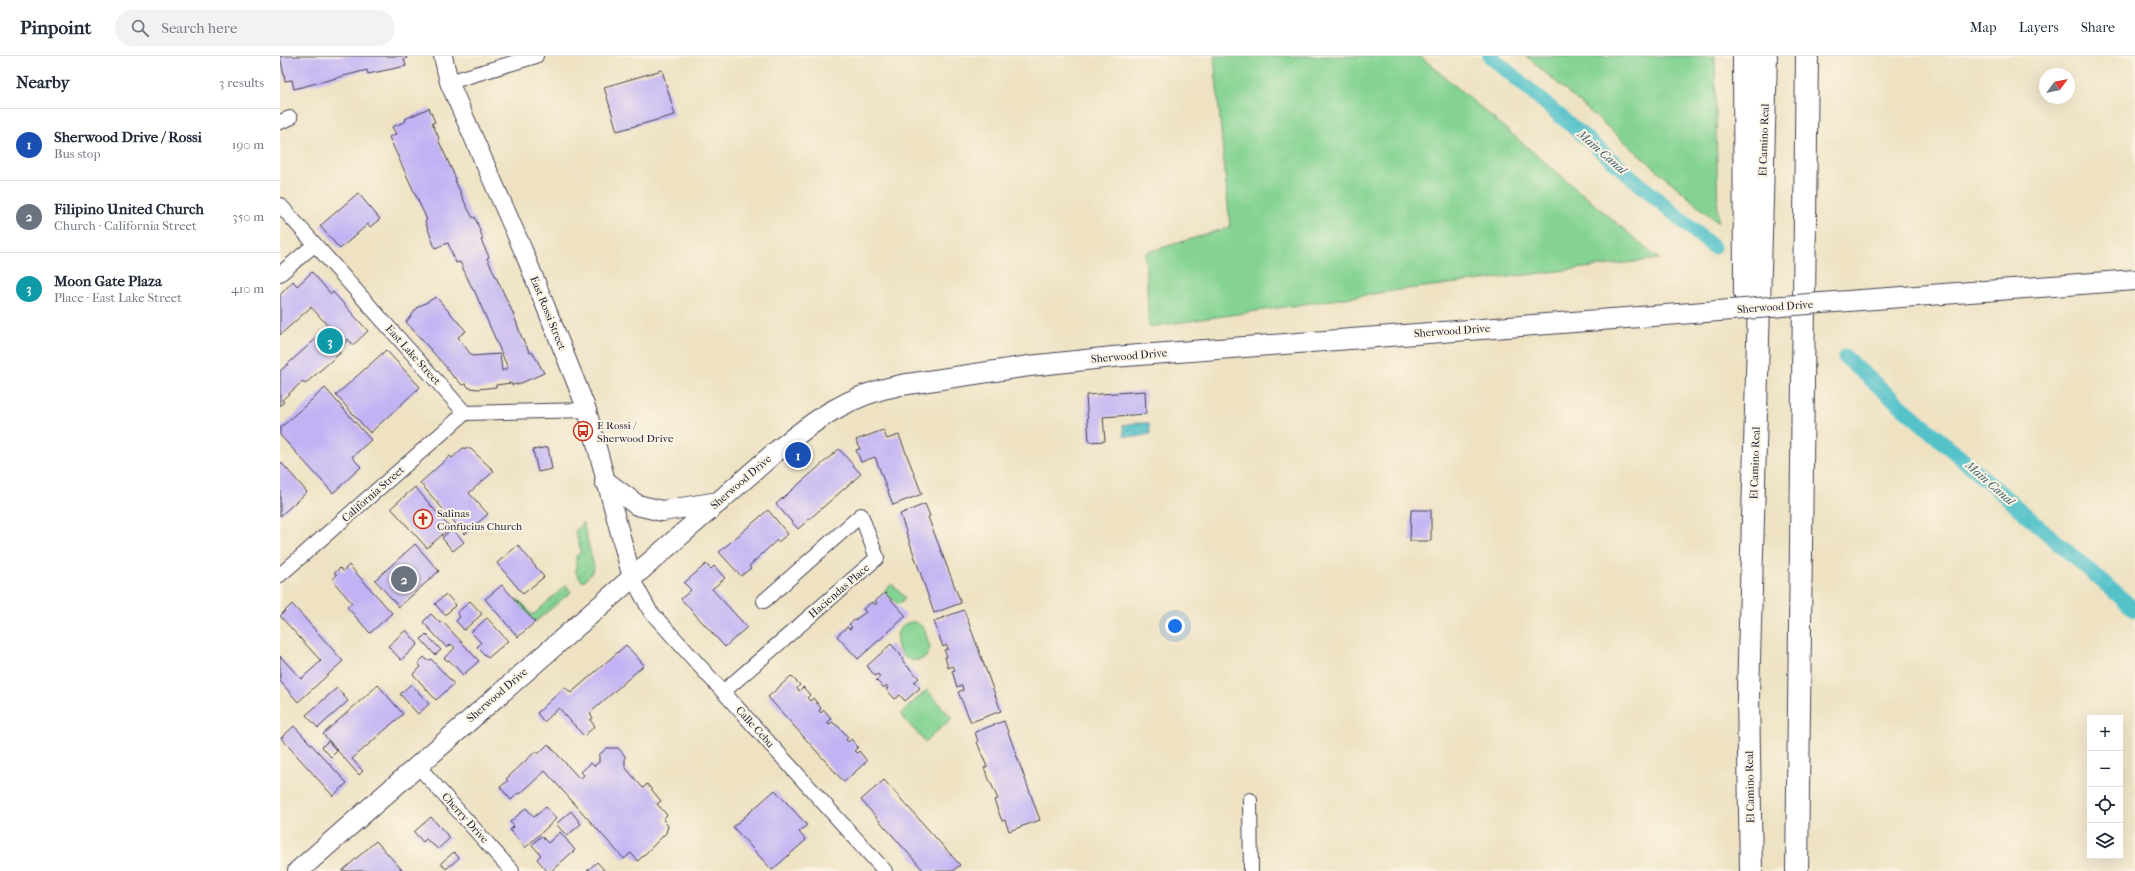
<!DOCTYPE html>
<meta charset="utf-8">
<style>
body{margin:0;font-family:"IM FELL French Canon",serif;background:#f2f2f3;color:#1f2937}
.controls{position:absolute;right:12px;bottom:12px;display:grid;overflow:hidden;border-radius:0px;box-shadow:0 4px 16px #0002}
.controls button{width:36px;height:36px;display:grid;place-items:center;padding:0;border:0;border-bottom:1px solid #e0e1e3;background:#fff;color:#1f2937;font:20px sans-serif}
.compass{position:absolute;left:1759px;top:12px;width:36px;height:36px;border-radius:50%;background:#fff;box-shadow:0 4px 16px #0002;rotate:58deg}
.you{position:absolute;left:895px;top:570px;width:14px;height:14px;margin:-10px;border:3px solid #fff;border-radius:50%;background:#1a73e8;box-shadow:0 0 0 6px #1a73e833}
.badge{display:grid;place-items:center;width:26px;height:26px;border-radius:50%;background:#1a73e8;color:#fff;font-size:13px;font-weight:700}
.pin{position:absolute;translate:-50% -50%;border:2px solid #fff;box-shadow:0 1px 4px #0006}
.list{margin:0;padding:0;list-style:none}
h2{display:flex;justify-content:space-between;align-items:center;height:52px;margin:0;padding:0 16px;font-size:17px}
h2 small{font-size:13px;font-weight:400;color:#747a83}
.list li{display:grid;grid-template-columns:26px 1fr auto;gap:12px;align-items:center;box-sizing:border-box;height:72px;padding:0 16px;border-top:1px solid #e0e1e3}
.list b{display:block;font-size:15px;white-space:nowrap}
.list p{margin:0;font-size:13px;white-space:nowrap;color:#747a83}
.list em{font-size:13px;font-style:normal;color:#747a83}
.icon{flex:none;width:22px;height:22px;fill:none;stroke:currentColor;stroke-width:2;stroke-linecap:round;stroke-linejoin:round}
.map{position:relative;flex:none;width:1855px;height:815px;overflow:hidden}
header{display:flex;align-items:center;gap:24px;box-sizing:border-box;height:56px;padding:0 20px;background:#fff;border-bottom:1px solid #e0e1e3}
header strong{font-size:19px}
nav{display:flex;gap:22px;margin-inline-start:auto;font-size:14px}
.search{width:280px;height:36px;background:#f2f2f3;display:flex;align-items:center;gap:10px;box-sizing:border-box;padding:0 14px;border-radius:22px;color:#747a83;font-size:15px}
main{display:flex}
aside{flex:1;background:#fff}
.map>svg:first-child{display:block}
</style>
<header>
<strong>Pinpoint</strong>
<div class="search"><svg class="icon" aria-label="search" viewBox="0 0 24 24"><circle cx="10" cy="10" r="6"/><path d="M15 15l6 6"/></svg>Search here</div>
<nav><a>Map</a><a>Layers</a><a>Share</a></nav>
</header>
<main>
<aside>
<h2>Nearby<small>3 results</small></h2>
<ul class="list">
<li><span class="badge" style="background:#1a4fb4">1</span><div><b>Sherwood Drive / Rossi</b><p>Bus stop</p></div><em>190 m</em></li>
<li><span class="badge" style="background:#6b7280">2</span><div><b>Filipino United Church</b><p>Church · California Street</p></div><em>350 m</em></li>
<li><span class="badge" style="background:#0f9aa8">3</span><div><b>Moon Gate Plaza</b><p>Place · East Lake Street</p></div><em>410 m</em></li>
</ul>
</aside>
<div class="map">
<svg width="1855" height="815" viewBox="0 0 1855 815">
<defs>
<pattern id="garden-furrows" width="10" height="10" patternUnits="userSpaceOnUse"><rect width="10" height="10" fill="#84d393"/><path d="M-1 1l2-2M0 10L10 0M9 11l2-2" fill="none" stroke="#72b580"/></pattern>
<pattern id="water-waves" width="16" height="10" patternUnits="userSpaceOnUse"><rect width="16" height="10" fill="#54c2ca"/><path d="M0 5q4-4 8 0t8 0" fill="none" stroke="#49a6ae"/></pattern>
</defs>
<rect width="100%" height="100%" fill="#fcf5e5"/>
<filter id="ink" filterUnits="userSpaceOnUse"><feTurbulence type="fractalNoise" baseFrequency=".025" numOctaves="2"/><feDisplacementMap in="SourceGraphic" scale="8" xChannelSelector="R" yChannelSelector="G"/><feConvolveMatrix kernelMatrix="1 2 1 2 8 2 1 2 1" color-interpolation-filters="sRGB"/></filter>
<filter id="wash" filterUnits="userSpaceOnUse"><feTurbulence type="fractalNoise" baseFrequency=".012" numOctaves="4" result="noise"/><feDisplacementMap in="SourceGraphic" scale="16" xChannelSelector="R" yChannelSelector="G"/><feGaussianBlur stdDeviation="0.9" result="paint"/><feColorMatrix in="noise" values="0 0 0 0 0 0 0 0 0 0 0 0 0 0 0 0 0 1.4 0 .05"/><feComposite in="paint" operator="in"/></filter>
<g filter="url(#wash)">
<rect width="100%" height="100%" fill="#eee2c3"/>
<path fill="#84d393" stroke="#537a67" d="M934,0H1140L1379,203L1119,234L869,271L865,197L950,171Z
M1246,0H1435L1438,167Z
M612,528L625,542L618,549L604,535Z
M636,566L644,572L650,592L646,601C615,619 604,563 636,566Z
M647,634L672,662L645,686L620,658Z"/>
<path fill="url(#garden-furrows)" stroke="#537a67" d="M303,466L314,511L312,516L303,526L296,517V500L301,495L295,475Z
M286,529L291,536L255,566L236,545L238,543L253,559Z"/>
<path fill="url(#water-waves)" stroke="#3b7282" d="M856,367H869L870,378L857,381L844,380L843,369Z"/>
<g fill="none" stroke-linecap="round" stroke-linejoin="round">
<path stroke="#54c2ca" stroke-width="15" d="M1210,0L1433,191
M1565,301L1855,554"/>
</g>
<g id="blocks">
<path fill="#c2b2f4" d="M0,0H126L127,2L124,3L126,10L88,18L87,14L14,33L12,24L5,25Z
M382,14L395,59L337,75L324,31Z
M149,52L155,66L152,67L159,82L158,83L176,123L175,124L185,147L193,162L195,161L203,183L201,184L209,201L207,202L233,257L242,282L250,297L252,296L257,304L264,317L239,328L232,329L231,327L216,329V331L198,333L189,332L186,328L182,329L175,321L174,322L166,311L126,266L138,251L156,241L186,275L178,281L192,300L220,298L222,315L228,312L194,234H193L180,206L176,207L168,187L155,192L145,165L147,164L109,81L116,78L112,71L126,65L125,63Z
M78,137L100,163L90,171L88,168L60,193L40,170Z
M32,216L51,238L53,236L88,275L73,289L68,283L58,295L60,297L25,328L23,325L2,344L4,346L0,350V315L49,271L31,251L0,279V239L13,225L17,230Z
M106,294L140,331L90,377L56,339Z
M45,332L91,384L72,401L81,411L53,437L0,379V372Z
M865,335L866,358L823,361L825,385L809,386L806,339Z
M603,374L607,383L619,379L642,438L613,449L595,401L581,406L576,394L580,393L576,384Z
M268,391L272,413L258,416L253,394Z
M183,392L191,393L214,415L189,437L208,458L185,478L140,427L170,400L172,402Z
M559,393L581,418L518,473L496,448Z
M0,405L27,436L0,460Z
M135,431L170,472L147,492L111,452Z
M645,448L650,460L648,461L681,547L654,557L620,458Z
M488,454L508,478L498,486L497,484L469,510L471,512L461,520L439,496Z
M1131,454H1151V485H1130Z
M172,473L184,486L173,495L162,482Z
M135,488L159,515L119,551L95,524Z
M238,489L264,521L243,538L217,507Z
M426,508L431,513L434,510L445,522L432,533L467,571L445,591L401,543L411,534L404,527Z
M69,509L112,557L90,577L67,551L72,547L52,524L57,519L54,517L60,512L63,515Z
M222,529L255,566L238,581L205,543Z
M605,537L626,560L578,603L557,580L567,571L570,573L572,571L569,568L586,556L583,553L592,546L595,549L597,547L595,545Z
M166,538L176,549L165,559L155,548Z
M190,545L202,558L184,574L176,565L180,561L177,557Z
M12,548L63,605L18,646L0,625V600L21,623L41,605L0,560Z
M684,554L721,655L691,666L678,636L683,634L682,629L677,631L672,615L675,614L673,610L668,612L665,601L667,600L664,594L668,593L667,589L663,591L654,565Z
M151,558L160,567L162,565L199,605L183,619L169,604L168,605L164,602L175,592L171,588L167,592L143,566Z
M207,562L228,585L208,602L197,591L201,587L191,576Z
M126,574L138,588L121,604L108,590Z
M146,578L161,594L155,599L141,583Z
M611,588L620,598L624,607L639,622L634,626L640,632L625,645L620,639L615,643L606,633L608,632L606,629L604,632L596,624L600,621L598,618L595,620L587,610Z
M346,589L364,609L310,657L313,662L310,664L315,670L304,680L279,652L264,666L257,657L285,631L291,637Z
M144,601L148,605L151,603L174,628L156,644L133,618L141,611L138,607Z
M511,620L520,629L517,632L519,635L523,631L530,639L527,642L530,645L533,642L541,652L539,655L541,657L544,654L551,662L547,666L550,668L552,666L559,671L568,681L566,684L568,686L571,683L578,691L574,695L577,697L579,695L587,705L564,726L488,641Z
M131,628L149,648L138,658L120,638Z
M98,629L123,658L72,703L83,715L79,719L43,678Z
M57,632L68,645L38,672L26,659Z
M724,665L760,764L729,775L725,764L722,765L714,744L718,743L704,712L707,711L697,686H698L695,676Z
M14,670L67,727L53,740L1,682Z
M48,685L57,695L51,701L42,691Z
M268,688L300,723L304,719L301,716L311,707L314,710L319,706V699L327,692H338L345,700V711L363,732L367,728L381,745L377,748L387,759L383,763L388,770L386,777L358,805L351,797L344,803L265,715L240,738L238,737L231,744L220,731L228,725L226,723L256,695L258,698Z
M604,724L680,809L673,815H644L581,744Z
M495,734L527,769L519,776L526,784L492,814L453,771Z
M266,751L276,763L245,792L230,774L234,770L230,766L246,752L254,761Z
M291,755L301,768L287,780L276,768Z
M151,761L170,782L158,793L146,783L143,786L134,776Z
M280,776L295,794L271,815H267L257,803L261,799L252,789L261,780L268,787Z
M96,785L123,815H62Z
M174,796L179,802L166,813L161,807Z
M317,806L325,815H307Z"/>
</g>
</g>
<g filter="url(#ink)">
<use href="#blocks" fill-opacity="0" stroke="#413f4f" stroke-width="1"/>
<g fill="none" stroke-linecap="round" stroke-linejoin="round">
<defs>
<path id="minor" d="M169,26L256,0
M0,66L10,62
M0,149L185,357L307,354
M0,218L34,189
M0,519L185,357
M352,522L370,555L605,815
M443,636L597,502L581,459L484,545
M137,709L232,815
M970,744L971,815"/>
<path id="tertiary" d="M163,0L169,26L243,194L307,354L352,522"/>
<path id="secondary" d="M1581,244L1855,224
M325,425L357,449L382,455L439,446
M18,815L492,399C533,365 567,339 621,329L749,310L833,301L1425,256"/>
<path id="motorway" d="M1464,0L1465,237
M1471,815L1468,639L1486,0
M1517,815L1527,0"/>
</defs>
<use href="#minor" stroke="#413f4f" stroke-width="16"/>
<use href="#tertiary" stroke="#413f4f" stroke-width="20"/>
<use href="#secondary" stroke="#413f4f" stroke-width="22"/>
<use href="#motorway" stroke="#413f4f" stroke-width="24"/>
<use href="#minor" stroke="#fff" stroke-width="14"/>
<use href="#tertiary" stroke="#fff" stroke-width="18"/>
<use href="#secondary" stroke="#fff" stroke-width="20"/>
<use href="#motorway" stroke="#fff" stroke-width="22"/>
<defs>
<path id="secondary-bridge" d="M1425,256L1581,244"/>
</defs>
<use href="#secondary-bridge" stroke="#413f4f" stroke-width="22" stroke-linecap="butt"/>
<use href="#secondary-bridge" stroke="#fff" stroke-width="20"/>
</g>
</g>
<defs>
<symbol id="bus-ring" viewBox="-11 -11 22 22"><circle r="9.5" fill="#fcf5e5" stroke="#c8321e" stroke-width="1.5"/><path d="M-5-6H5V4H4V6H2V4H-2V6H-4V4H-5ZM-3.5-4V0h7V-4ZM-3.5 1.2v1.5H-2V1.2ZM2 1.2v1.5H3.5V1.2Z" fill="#c8321e"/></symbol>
<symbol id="church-ring" viewBox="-11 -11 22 22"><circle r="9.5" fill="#fcf5e5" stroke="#c8321e" stroke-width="1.5"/><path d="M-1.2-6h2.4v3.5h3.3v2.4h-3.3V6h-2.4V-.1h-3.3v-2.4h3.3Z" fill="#c8321e"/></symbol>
</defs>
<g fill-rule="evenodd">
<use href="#bus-ring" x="292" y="364" width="22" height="22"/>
<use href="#church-ring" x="132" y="452" width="22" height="22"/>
</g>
<g text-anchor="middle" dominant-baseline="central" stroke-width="4" stroke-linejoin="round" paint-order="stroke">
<g font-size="11" fill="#22223b" stroke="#fcf5e5">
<text transform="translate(1484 84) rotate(-88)">El Camino Real</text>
<text transform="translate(1495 251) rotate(-4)">Sherwood Drive</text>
<text transform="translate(268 257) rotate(68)">East Rossi Street</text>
<text transform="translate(1172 275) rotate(-4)">Sherwood Drive</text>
<text transform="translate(133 299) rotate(48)">East Lake Street</text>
<text transform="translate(849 300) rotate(-5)">Sherwood Drive</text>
<text transform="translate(1475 407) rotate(-88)">El Camino Real</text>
<text transform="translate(461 426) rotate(-41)">Sherwood Drive</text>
<text transform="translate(93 438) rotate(-41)">California Street</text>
<text transform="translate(559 535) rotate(-41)">Haciendas Place</text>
<text transform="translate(217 639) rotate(-41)">Sherwood Drive</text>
<text transform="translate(475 671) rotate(48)">Calle Cebu</text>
<text transform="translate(1470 731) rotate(-91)">El Camino Real</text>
<text transform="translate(185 762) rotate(48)">Cherry Drive</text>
</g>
<g font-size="11" fill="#22223b" stroke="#fcf5e5" text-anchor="start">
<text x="317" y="369">E Rossi /<tspan x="317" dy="13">Sherwood Drive</tspan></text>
<text x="157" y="457">Salinas<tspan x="157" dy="13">Confucius Church</tspan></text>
</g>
<g font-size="12" font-style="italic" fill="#345a6d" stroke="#fcf5e5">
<text transform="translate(1322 96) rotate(41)">Main Canal</text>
<text transform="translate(1710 427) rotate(41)">Main Canal</text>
</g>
</g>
</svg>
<div class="controls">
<button>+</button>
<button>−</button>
<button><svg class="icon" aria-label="locate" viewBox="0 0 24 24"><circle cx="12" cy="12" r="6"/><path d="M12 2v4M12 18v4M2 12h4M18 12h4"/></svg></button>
<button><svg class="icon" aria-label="layers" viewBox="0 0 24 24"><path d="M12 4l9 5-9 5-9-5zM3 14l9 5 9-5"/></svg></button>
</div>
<svg class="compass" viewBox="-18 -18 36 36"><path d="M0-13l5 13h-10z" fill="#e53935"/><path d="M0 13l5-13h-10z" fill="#747a83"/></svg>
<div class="you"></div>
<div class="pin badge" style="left:518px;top:399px;background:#1a4fb4">1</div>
<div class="pin badge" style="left:124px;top:523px;background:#6b7280">2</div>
<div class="pin badge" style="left:50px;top:285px;background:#0f9aa8">3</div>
</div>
</main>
